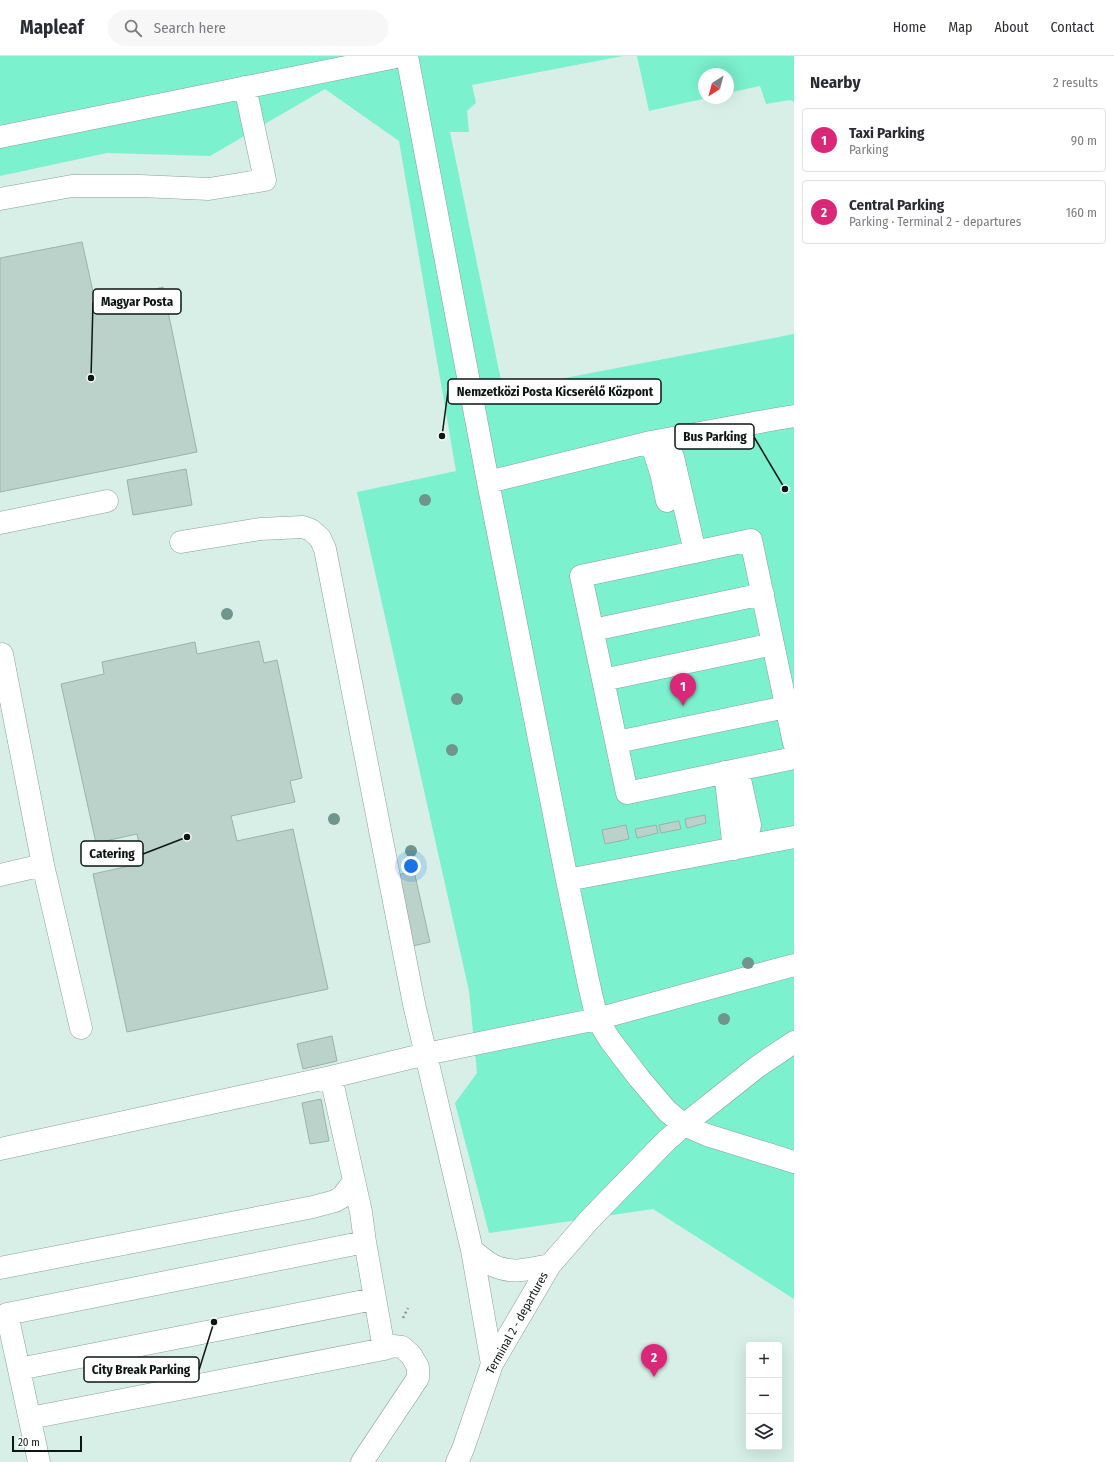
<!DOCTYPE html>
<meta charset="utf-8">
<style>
body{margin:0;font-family:"Fira Sans Condensed",sans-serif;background:#f7f7f7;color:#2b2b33}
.controls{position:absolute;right:12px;bottom:12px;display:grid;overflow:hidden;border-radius:4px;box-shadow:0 4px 16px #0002}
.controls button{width:36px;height:36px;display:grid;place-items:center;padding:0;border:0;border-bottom:1px solid #e1e1e2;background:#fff;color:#2b2b33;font:20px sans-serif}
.compass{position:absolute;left:698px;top:12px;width:36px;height:36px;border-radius:50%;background:#fff;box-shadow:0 4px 16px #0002;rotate:216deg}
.scale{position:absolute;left:12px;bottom:10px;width:70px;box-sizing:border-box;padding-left:4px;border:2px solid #0d1613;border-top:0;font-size:11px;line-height:14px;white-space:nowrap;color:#0d1613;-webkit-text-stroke:3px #fff;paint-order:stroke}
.you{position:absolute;left:411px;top:810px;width:14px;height:14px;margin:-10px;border:3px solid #fff;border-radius:50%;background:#1a73e8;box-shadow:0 0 0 6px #1a73e833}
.badge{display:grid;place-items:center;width:26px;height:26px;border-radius:50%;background:#db2777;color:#fff;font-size:13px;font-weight:700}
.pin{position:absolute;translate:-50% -33px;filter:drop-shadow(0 1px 2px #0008)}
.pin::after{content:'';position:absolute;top:21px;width:14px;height:12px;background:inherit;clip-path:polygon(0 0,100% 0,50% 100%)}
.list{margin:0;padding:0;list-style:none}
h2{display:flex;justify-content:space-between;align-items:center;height:52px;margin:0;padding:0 16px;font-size:17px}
h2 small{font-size:13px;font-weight:400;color:#7c7c81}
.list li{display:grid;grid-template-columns:26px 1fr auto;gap:12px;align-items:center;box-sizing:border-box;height:64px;margin:0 8px 8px;padding:0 8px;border:1px solid #e1e1e2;border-radius:4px}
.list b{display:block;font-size:15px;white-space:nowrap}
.list p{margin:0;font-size:13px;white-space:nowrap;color:#7c7c81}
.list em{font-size:13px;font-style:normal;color:#7c7c81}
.icon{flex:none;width:22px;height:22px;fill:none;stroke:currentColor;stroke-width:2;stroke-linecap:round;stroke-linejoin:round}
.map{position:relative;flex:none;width:794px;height:1406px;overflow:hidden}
header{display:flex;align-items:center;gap:24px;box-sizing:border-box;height:56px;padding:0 20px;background:#fff;border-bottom:1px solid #e1e1e2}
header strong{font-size:19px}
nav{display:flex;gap:22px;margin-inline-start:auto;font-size:14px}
.search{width:280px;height:36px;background:#f7f7f7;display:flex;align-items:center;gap:10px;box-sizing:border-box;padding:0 14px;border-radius:22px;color:#7c7c81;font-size:15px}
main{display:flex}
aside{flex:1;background:#fff}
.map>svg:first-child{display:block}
</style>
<header>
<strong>Mapleaf</strong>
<div class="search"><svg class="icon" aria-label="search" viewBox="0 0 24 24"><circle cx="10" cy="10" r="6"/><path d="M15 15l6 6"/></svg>Search here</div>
<nav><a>Home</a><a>Map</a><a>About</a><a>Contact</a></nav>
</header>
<main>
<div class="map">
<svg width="794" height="1406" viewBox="0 0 794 1406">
<rect width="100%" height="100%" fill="#d7efe7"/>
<path fill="#7bf1ce" d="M0,0H623L472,29L476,47L467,55L469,76H450L503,334L794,278V1243L653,1153L489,1177L455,1047L477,1017L469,935L357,436L456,415L399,85L325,33L210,100L107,97L0,120Z
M637,0H794V46L790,44L766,48L760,30L728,37V18H704V42H707L649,55Z"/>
<path fill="#bad2c9" stroke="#9bb2aa" d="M82,186L96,249L163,231L197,396L0,436V202Z
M186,413L192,449L133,459L127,424Z
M259,585L264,607L277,604L302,722L290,725L295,746L231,760L237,785L293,773L328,933L127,976L93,818L143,807L137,778L96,787L61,628L104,618L102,606L195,586L197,598Z
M705,759L706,767L687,772L685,763Z
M679,765L681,773L661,777L659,769Z
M626,769L629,783L605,788L602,774Z
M656,769L658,777L637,782L635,773Z
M414,815L430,886L408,891L392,820Z
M332,980L337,1005L303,1013L297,988Z
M321,1043L329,1085L310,1088L302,1047Z"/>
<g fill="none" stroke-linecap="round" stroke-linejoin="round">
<defs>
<path id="minor" d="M407,0L488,426L567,824L589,929L597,963L610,984L639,1022L667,1055L684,1069L707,1079L794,1106
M0,81L401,0
M0,143L72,130H140L209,133L265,124L245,31
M651,386L664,390L673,401L695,496
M651,386L661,417L667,445
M488,426L651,386L776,363L794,360
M0,467L107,445
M181,486L260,473L303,471L311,474L320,482L325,493L414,948L472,1194L492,1308
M593,574L763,538
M2,598L43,809L81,972
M603,624L773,588
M617,686L786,651
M794,687L751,484L581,520L627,737L794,702
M725,716L734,793
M734,793L747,781L750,769L738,714
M0,819L43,809
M567,824L794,781
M331,1021L361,1156L365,1186L384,1293
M0,1093L331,1021L426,998L597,963L794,909
M472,1194C478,1199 485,1205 492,1209C512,1219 530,1213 550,1209
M0,1212L313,1151L335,1145L342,1141L354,1125
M19,1313L374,1243
M30,1362L384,1293L393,1290L402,1291L411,1299L418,1311V1322L362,1406
M39,1406L7,1258L365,1186
M457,1406L463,1393L492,1308L550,1209L590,1163L666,1085L684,1069L757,1011L794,986"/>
</defs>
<use href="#minor" stroke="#8aa098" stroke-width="23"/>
<path stroke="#859791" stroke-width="2.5" stroke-dasharray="2 3" stroke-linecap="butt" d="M403,1262L408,1252"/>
<use href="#minor" stroke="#fff" stroke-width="22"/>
</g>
<g fill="#6f968b">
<circle cx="425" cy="444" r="6"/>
<circle cx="227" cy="558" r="6"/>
<circle cx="457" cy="643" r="6"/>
<circle cx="452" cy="694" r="6"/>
<circle cx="334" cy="763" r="6"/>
<circle cx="411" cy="795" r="6"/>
<circle cx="748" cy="907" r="6"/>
<circle cx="724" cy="963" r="6"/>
</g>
<g text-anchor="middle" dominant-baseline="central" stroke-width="3" stroke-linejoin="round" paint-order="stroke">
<g font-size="12" fill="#0d1613" stroke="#fff">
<text transform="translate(517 1267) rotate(-61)">Terminal 2 - departures</text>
</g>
</g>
<path fill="none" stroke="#0d1613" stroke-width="1.5" d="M91 322L93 246M442 380L448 335M785 433L754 381M187 781L143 798M214 1266L199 1314"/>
<g fill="#0d1613" stroke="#fff" stroke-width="1.5">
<circle cx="91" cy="322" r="4"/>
<circle cx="442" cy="380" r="4"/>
<circle cx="785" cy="433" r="4"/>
<circle cx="187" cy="781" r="4"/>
<circle cx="214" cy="1266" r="4"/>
</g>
<g fill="#fff" stroke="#0d1613" stroke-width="1.5">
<rect x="93" y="233" width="88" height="25" rx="4"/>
<rect x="448" y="323" width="213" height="25" rx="4"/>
<rect x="675" y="368" width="79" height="25" rx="4"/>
<rect x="81" y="785" width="62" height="25" rx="4"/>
<rect x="84" y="1301" width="115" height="25" rx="4"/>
</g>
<g font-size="13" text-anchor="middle" font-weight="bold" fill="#0d1613">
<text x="137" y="250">Magyar Posta</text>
<text x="555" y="340">Nemzetközi Posta Kicserélő Központ</text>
<text x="715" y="385">Bus Parking</text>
<text x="112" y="802">Catering</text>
<text x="141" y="1318">City Break Parking</text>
</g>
</svg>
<div class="controls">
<button>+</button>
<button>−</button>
<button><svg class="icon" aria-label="layers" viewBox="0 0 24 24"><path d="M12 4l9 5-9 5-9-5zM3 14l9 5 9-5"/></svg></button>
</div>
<svg class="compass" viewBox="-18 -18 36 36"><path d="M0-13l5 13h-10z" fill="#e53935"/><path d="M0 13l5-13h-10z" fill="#7c7c81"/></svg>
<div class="scale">20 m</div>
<div class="you"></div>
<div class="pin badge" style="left:683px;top:650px">1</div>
<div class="pin badge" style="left:654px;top:1321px">2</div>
</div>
<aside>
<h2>Nearby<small>2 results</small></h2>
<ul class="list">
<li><span class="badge">1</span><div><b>Taxi Parking</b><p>Parking</p></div><em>90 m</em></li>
<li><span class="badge">2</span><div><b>Central Parking</b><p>Parking · Terminal 2 - departures</p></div><em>160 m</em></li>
</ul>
</aside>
</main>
